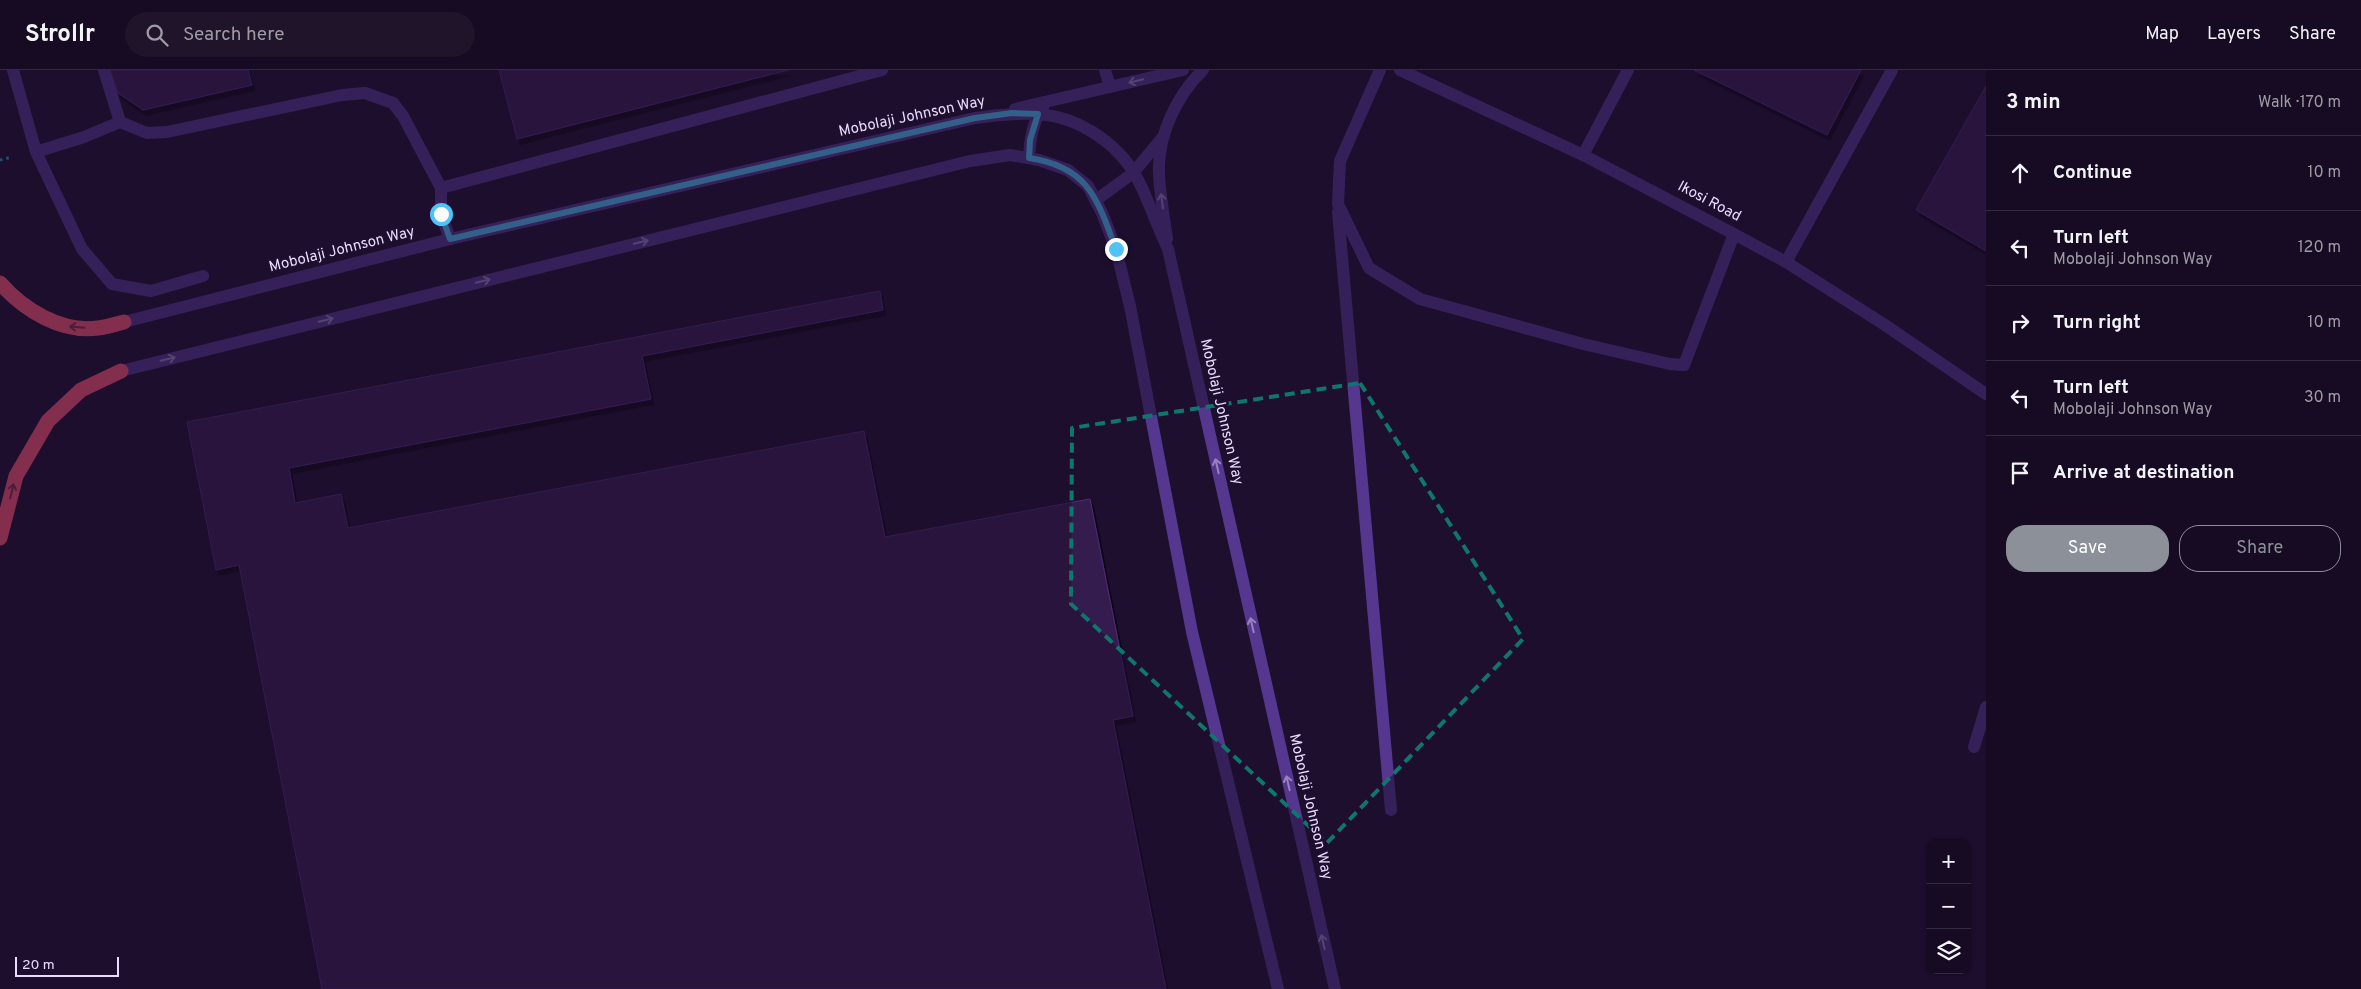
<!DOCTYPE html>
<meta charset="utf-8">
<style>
body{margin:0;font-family:Overpass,sans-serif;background:#1f142a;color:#f1f3f6}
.controls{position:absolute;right:15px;bottom:15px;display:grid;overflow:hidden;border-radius:10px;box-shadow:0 1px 4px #0004}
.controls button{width:45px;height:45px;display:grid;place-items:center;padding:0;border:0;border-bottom:1px solid #352b40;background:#160b22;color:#f1f3f6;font:25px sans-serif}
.scale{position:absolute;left:15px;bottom:12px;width:104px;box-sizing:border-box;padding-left:5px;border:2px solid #eadbff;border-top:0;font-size:14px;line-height:18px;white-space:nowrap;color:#eadbff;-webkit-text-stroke:4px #1d0f2d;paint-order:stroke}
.stop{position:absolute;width:15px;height:15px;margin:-11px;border:4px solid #4fc3f7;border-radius:50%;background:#fff}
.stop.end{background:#4fc3f7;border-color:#fff;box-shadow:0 1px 5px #0008}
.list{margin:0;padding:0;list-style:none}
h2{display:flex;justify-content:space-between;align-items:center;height:65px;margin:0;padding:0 20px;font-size:21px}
h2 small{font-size:16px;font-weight:400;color:#9e9ba5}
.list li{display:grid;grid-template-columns:32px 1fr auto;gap:15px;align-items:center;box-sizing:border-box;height:75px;padding:0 20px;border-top:1px solid #352b40}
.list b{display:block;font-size:19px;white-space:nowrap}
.list p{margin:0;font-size:16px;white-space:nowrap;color:#9e9ba5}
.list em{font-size:16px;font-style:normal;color:#9e9ba5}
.actions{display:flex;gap:10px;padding:15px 20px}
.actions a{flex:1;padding:11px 0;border:1px solid #8c9099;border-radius:20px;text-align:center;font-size:18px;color:#8c9099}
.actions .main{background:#8c9099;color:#fff}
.icon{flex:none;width:28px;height:28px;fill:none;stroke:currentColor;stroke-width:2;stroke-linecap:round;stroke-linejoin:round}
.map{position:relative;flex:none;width:1986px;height:919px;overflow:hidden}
header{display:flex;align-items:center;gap:30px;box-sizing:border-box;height:70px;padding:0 25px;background:#160b22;border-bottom:1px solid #352b40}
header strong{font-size:24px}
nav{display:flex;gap:28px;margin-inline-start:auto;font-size:18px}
.search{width:350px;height:45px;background:#1f142a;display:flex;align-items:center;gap:12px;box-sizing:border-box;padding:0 18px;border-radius:28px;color:#9e9ba5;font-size:19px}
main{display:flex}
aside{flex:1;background:#160b22}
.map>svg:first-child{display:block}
</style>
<header>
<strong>Strollr</strong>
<div class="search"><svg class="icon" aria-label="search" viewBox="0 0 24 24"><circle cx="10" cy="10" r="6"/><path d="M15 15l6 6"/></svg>Search here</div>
<nav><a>Map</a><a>Layers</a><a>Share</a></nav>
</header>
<main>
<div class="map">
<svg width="1986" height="919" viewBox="0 0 1986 919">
<defs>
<filter id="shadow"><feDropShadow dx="3" dy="5.5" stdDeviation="0" flood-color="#0009"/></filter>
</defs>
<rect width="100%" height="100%" fill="#1d0f2d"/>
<path fill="#351a4f" stroke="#532a7d" filter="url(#shadow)" d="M110,0H248L252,15L143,40L118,23Z
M499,0H788L517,69Z
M1694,0H1861L1827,65Z
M1986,16V181L1916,140Z
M880,221L883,240L642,286L651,329L289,398L295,433L341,424L348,458L864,361L885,467L1090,429L1133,646L1113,650L1166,919H322L239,495L216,500L187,352Z"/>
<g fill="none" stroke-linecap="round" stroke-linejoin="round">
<path stroke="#27a1c7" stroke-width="3" stroke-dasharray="2.5 4" stroke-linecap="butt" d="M0,90L12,87"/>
<path stroke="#55378f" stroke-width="12" d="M13,0L36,82L82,179L112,214L151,221L203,206
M104,0L120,52L147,63L167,62L342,25L365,23L393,33L403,46L441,118V144L450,169
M1105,0L1110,17
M1380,0L1340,91L1338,134L1369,198L1420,229L1583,274L1670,294L1684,295L1734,164
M36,82L84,67L120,52
M1583,85L1628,0
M441,118L882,0
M1338,142L1391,740
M1786,192L1892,0
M1974,677L1986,637"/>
<path stroke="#55378f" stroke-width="12" d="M1400,0L1583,85L1734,164L1786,192L1885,255L1986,324
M1015,39L1183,0
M1029,88C1030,70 1032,53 1043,38
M1096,130L1133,103L1162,68
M1167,169C1164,147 1160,125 1159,104C1157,66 1177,25 1203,0
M124,252L450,169L975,48C996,45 1015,43 1036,44C1080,46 1123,76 1141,116C1151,137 1158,158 1168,179L1335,919
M121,301L970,91L1010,85L1039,90L1068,100L1088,116L1102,143L1116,179L1130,236L1192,562L1278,919"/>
<path stroke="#ff5674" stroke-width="15" d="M0,213C24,240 61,263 98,258C107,257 116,254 124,252
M0,468L16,406L48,351L81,320L121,301"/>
</g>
<defs><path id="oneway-shaft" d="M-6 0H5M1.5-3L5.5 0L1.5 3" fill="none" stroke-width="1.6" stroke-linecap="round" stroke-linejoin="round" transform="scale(1.25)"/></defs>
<g stroke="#9881c1">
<use href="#oneway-shaft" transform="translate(1136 11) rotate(167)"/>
<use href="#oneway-shaft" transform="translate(1162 131) rotate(-97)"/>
<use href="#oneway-shaft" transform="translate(641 172) rotate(-14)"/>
<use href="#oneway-shaft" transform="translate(483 211) rotate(-14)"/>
<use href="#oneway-shaft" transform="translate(326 250) rotate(-14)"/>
<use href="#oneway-shaft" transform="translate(168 289) rotate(-14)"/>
<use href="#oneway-shaft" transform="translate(1217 396) rotate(-103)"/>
<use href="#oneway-shaft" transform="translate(1252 555) rotate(-103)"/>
<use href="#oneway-shaft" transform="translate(1288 713) rotate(-103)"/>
<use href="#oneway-shaft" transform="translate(1323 872) rotate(-103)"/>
</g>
<g stroke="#832f4d">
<use href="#oneway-shaft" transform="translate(77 257) rotate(-175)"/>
<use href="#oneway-shaft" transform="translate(12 421) rotate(-76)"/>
</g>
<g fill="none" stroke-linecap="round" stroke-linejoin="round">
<path stroke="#4fc3f7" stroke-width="6" d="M441,144L450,169L975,48L1012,43L1038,44L1030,70L1029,88C1089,97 1097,129 1116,179"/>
</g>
<path d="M0 0H1986V919H0ZM1360,313L1523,569L1327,773L1071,534L1072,358Z" fill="#1d0f2d" fill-opacity=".55" fill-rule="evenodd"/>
<path fill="none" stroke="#0f766e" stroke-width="4" stroke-dasharray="10 6" stroke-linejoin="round" d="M1360,313L1523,569L1327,773L1071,534L1072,358Z"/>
<g text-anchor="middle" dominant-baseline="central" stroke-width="5" stroke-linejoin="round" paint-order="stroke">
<g font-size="15" fill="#eadbff" stroke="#1d0f2d">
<text transform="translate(912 47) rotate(-12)">Mobolaji Johnson Way</text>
<text transform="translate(1709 132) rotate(28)">Ikosi Road</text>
<text transform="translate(342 180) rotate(-14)">Mobolaji Johnson Way</text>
<text transform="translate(1221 342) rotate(77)">Mobolaji Johnson Way</text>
<text transform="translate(1310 737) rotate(77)">Mobolaji Johnson Way</text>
</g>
</g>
</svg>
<div class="controls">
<button>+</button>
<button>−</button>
<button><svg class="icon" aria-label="layers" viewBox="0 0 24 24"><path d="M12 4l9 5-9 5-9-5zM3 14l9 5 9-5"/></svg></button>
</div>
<div class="scale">20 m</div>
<div class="stop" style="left:441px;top:144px"></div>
<div class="stop end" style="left:1116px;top:179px"></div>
</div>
<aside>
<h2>3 min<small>Walk · 170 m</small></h2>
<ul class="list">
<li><svg class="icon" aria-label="ahead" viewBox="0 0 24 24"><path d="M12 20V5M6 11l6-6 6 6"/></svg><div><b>Continue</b></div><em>10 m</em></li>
<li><svg class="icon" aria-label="left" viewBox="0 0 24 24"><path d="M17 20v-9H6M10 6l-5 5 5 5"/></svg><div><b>Turn left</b><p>Mobolaji Johnson Way</p></div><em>120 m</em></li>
<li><svg class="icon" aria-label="right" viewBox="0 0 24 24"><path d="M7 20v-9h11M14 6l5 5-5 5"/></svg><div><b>Turn right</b></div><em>10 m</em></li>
<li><svg class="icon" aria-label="left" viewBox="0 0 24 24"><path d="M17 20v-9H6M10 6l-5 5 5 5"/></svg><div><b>Turn left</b><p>Mobolaji Johnson Way</p></div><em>30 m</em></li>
<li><svg class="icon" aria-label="arrive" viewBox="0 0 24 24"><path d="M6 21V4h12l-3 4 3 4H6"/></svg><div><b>Arrive at destination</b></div></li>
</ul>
<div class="actions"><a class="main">Save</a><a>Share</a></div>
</aside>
</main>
